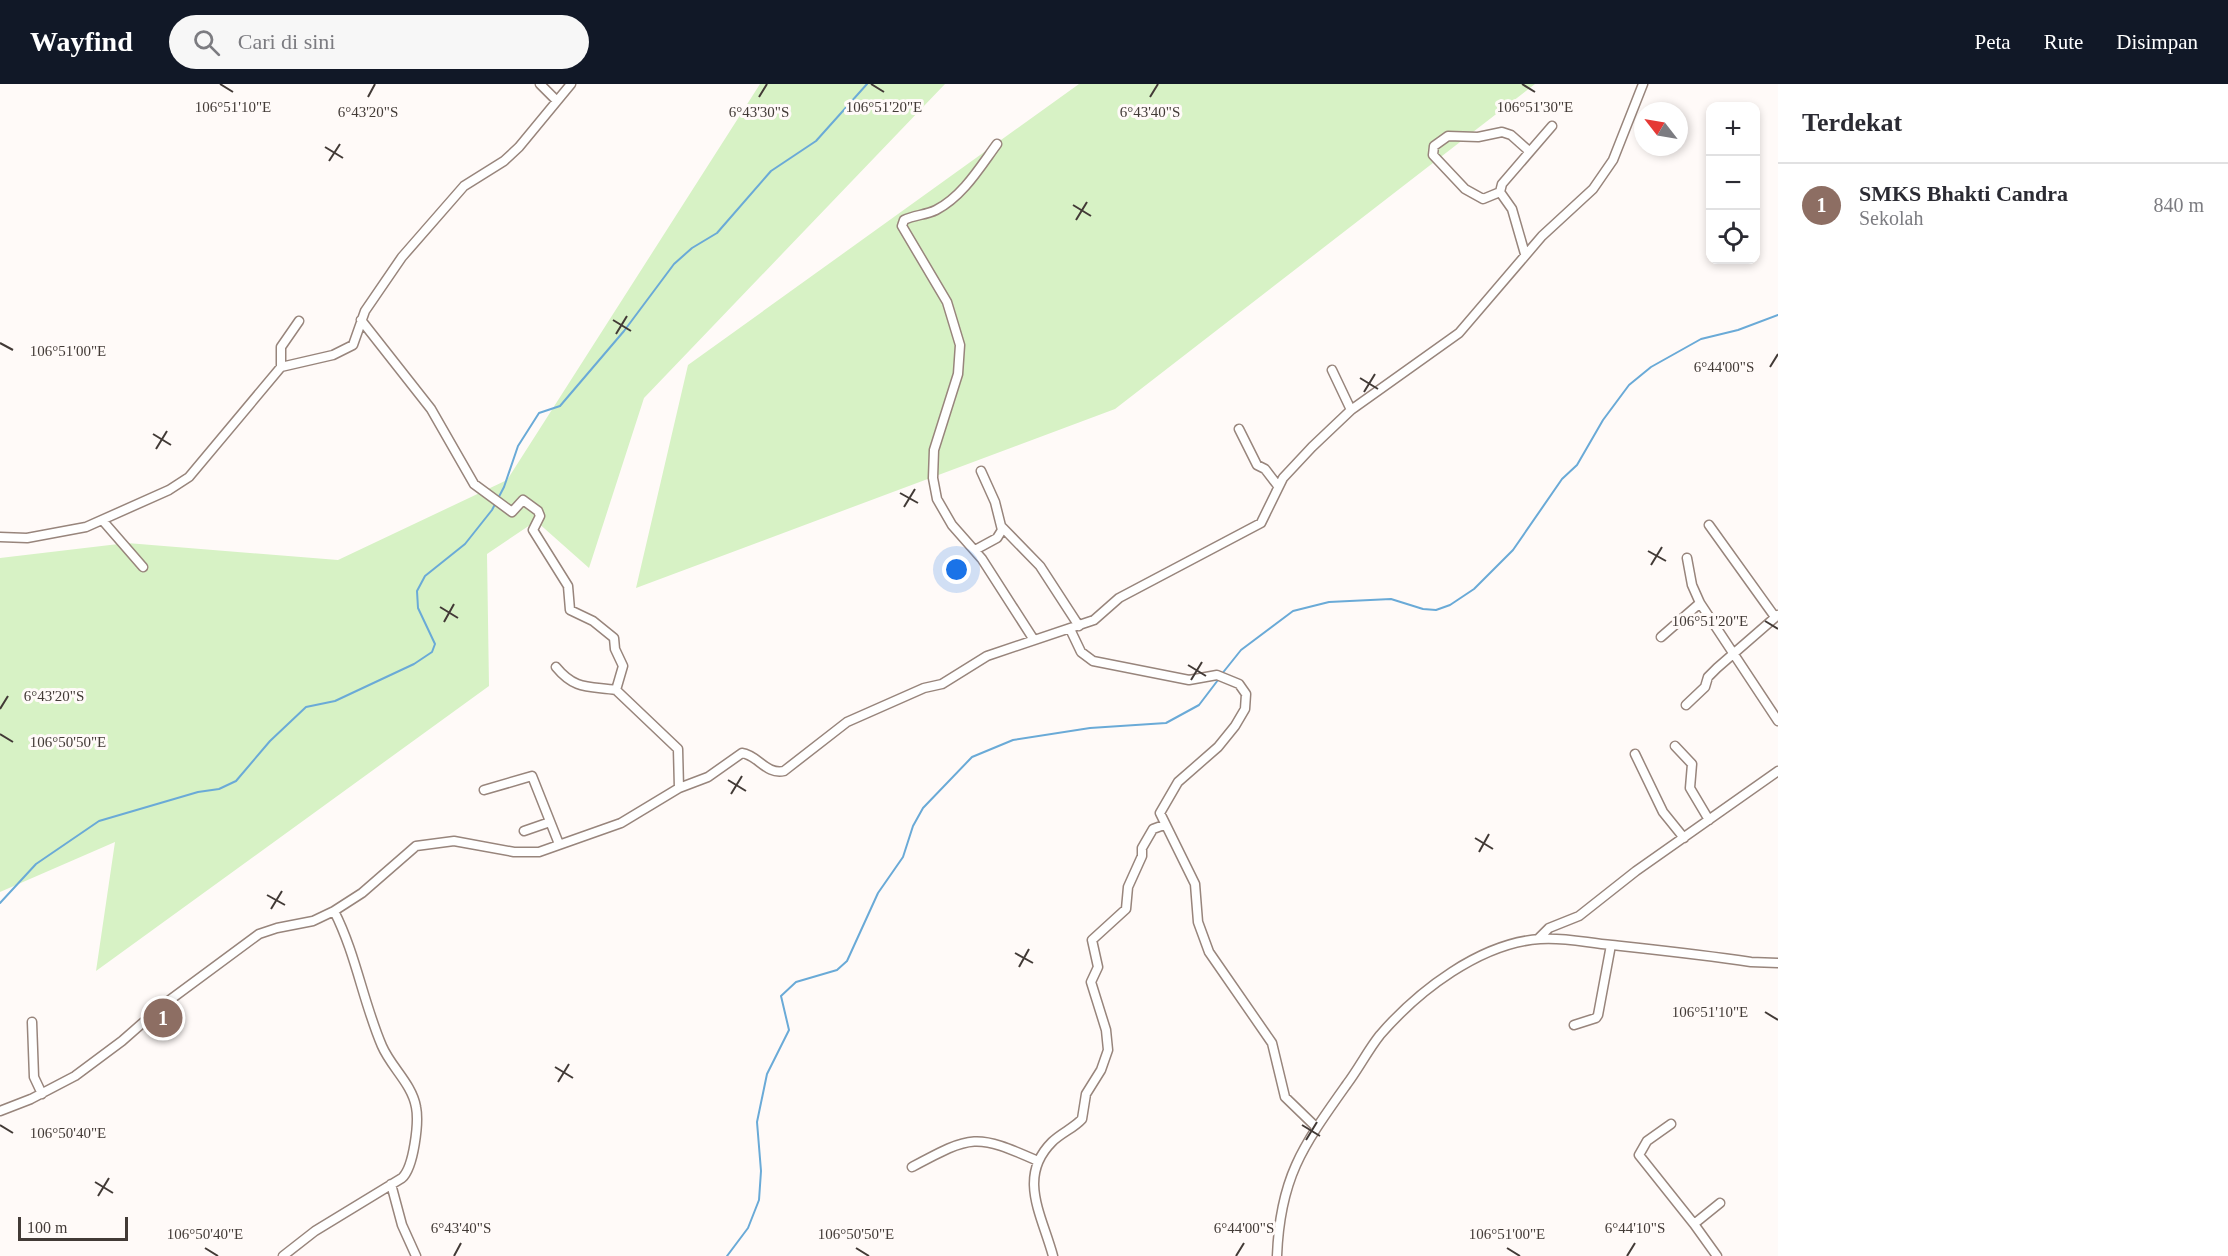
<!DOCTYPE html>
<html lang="id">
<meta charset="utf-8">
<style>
body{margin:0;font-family:"Times New Roman",serif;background:#f7f7f7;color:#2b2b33}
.controls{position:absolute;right:18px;top:18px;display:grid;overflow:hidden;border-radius:12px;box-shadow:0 3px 9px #0003}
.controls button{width:54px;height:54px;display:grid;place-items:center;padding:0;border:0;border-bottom:2px solid #e1e1e2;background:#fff;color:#2b2b33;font:30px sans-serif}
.compass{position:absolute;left:1634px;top:18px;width:54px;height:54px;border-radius:50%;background:#fff;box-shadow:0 3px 9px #0003;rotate:301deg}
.scale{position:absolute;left:18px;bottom:15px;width:110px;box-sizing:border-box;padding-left:6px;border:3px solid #423a36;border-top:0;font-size:16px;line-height:21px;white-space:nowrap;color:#423a36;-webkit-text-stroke:4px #fffaf8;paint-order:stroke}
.you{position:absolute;left:957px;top:486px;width:21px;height:21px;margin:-15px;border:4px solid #fff;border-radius:50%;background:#1a73e8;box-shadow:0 0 0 9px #1a73e833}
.badge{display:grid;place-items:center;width:39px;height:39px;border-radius:50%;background:#111827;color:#fff;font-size:20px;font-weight:700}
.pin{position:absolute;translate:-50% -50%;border:3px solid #fff;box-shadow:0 2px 6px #0006}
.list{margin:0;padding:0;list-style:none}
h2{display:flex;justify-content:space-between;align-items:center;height:78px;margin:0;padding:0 24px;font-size:26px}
h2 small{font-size:20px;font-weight:400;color:#7c7c81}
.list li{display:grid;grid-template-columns:39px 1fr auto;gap:18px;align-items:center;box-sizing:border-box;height:84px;padding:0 24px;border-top:2px solid #e1e1e2}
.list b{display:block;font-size:22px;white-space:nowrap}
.list p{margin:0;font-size:20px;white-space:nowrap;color:#7c7c81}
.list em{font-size:20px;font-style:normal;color:#7c7c81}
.icon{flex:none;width:33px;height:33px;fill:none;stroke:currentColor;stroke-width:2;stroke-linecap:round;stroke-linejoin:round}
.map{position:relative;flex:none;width:1778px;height:1172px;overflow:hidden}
header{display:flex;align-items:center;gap:36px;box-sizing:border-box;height:84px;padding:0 30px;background:#111827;color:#fff}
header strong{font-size:28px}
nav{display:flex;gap:33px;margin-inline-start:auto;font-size:21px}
.search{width:420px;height:54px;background:#f7f7f7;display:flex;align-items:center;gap:15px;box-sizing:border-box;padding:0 21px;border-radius:33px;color:#7c7c81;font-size:22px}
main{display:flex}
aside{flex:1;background:#fff}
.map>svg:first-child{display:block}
</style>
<header>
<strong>Wayfind</strong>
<div class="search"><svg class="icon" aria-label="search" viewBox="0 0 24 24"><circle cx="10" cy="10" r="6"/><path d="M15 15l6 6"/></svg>Cari di sini</div>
<nav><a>Peta</a><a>Rute</a><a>Disimpan</a></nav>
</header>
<main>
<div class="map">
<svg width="1778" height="1172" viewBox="0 0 1778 1172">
<rect width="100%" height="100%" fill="#fffaf8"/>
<path fill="#d7f2c5" d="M760,0H945L644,314L589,484L536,437L487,470L489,602L96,887L115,758L0,808V474L127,459L338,476L507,396Z
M1079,0H1535L1115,325L636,504L688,281Z"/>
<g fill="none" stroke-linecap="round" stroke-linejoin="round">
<path stroke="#6aaad7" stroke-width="2" d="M1221,591L1241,566L1293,527L1329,518L1391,515L1423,525L1436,526L1450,521L1474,505L1513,466L1562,395L1577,381L1603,336L1629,301L1651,283L1701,255L1738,246L1778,231
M0,819L36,780L99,737L198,708L219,705L236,697L270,657L306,623L335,617L414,580L432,568L435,560L418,524L417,507L425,492L465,460L492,426L504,403L518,362L539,329L560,322L624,247L674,180L692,164L717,149L771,87L816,57L867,0
M727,1172L748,1144L759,1116L761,1087L757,1038L767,990L789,946L781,912L796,898L837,886L847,877L878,809L903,773L913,742L923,724L972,673L1013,656L1090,644L1166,639L1199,621L1218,596"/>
<defs>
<path id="street" d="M540,0L557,17
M997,60C980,83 963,112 936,126C926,131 914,131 904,136L902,142L947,218L960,261L958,290L934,366L933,394L937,415L952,441L982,475L1034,556
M1500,108L1483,115L1465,105L1433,71L1434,62L1448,52L1478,53L1502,48L1511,51L1529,67
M1525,170L1512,125L1500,108L1502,100L1552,42
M361,236L431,325L474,400L512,428L523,416L538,427L540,432L533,446L568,502L570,526L593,537L614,554L615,565L623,582L616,606L678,665L679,704
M281,283V263L299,237
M1332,286L1351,326
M1239,345L1257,381L1265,385L1278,402
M103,437L143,483
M1709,441L1775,533
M1002,443L1040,482L1079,542
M0,453L27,454L86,443L169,406L189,393L281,283L333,271L353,261L365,227L402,173L464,102L504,77L519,63L571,0
M975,466L997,454L1002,446L995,418L981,387
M1687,474L1692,501L1700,519L1778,637
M1070,545L1081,568L1093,577L1189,596L1217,591L1239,600L1246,610L1245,625L1235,642L1218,663L1178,698L1160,729L1195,800L1198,838L1209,868L1272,959L1285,1013L1316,1043
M1661,553L1700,519
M556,583C575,606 588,602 616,606
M1686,621L1705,603L1708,593L1717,584L1778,531
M1675,662L1692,680L1690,704L1709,736
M1635,670L1663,728L1684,754
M484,706L532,692L559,760
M524,747L550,738
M1538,855L1549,844L1579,832L1636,787L1778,687
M32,938L34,993L42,1010
M1574,941L1596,934L1598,931L1611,861
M0,1027L31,1015L75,992L122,957L163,921L259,850L277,844L313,837L334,827L362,809L416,762L454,757L514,768H539L621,739L679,704L708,693L742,669C758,671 766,691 784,687L847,638L924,604L942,600L987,572L1094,536L1119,514L1261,439L1283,394L1312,363L1351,326L1459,249L1542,152L1593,105L1613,76L1643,0
M1671,1040L1647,1057L1639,1071L1694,1140
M912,1083C972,1051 975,1049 1038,1077
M391,1100L402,1141L416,1172
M283,1172L315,1147L402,1094C414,1083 419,1038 416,1023C412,1000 391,983 382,962C363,918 356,870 334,827
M1053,1172C1042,1131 1017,1093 1052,1058C1061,1049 1074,1044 1082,1035L1086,1010L1101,986L1108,966L1106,946L1091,898L1098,883L1092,856L1126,825L1128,803L1142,772V764L1153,745L1164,741
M1277,1172C1280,1093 1303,1062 1347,1000C1359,984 1368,966 1380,951C1418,907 1480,859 1540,855C1565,853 1587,859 1612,861C1658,866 1705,871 1751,878L1778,879
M1717,1172L1694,1140L1720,1119"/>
</defs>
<use href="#street" stroke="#98857c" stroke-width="11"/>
<use href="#street" stroke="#fff" stroke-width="8"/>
</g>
<path fill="none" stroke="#423a36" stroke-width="2" d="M220,0L233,8M871,0L884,8M1522,0L1535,8M368,13L375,0M759,13L767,0M1150,13L1158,0M325,63L343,74M329,77L340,60M1073,121L1091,132M1076,136L1087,118M613,236L631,247M616,250L627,232M0,259L13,266M1770,283L1778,270M1360,294L1378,305M1364,308L1375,290M153,350L171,361M156,365L167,347M900,409L918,419M904,423L915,405M1648,467L1666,477M1651,481L1662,463M440,523L458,534M1765,537L1778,545M444,538L454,520M1188,581L1206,592M1191,596L1202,578M0,625L8,612M0,650L13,658M728,696L746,707M731,710L742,692M1475,754L1493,765M1479,768L1489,750M267,811L285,821M271,825L282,807M1015,869L1033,879M1019,883L1029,865M1765,928L1778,936M555,983L573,994M558,998L569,980M0,1041L13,1049M1302,1041L1320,1052M1306,1056L1317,1038M95,1098L113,1109M98,1112L109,1094M205,1164L218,1172M856,1164L869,1172M1507,1164L1520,1172M454,1172L461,1159M1236,1172L1244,1159M1627,1172L1635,1159"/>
<g font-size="15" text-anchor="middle" fill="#423a36" stroke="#fffaf8" stroke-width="6" stroke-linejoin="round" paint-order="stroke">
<text x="233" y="28">106°51'10"E</text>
<text x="884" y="28">106°51'20"E</text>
<text x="1535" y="28">106°51'30"E</text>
<text x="368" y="33">6°43'20"S</text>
<text x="759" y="33">6°43'30"S</text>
<text x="1150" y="33">6°43'40"S</text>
<text x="68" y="272">106°51'00"E</text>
<text x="1724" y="288">6°44'00"S</text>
<text x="1710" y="542">106°51'20"E</text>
<text x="54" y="617">6°43'20"S</text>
<text x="68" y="663">106°50'50"E</text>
<text x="1710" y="933">106°51'10"E</text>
<text x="68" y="1054">106°50'40"E</text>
<text x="461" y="1149">6°43'40"S</text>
<text x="1244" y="1149">6°44'00"S</text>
<text x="1635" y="1149">6°44'10"S</text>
<text x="205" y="1155">106°50'40"E</text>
<text x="856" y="1155">106°50'50"E</text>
<text x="1507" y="1155">106°51'00"E</text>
</g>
</svg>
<div class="controls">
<button>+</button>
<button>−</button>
<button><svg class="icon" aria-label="locate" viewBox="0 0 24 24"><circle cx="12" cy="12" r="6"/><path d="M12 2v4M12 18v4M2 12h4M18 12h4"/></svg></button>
</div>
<svg class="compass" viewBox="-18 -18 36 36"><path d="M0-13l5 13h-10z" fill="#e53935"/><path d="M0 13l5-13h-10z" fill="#7c7c81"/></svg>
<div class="scale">100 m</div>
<div class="you"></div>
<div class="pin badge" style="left:163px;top:934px;background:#8d6e63">1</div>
</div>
<aside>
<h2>Terdekat<small></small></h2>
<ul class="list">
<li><span class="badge" style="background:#8d6e63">1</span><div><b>SMKS Bhakti Candra</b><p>Sekolah</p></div><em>840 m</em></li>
</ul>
</aside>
</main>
